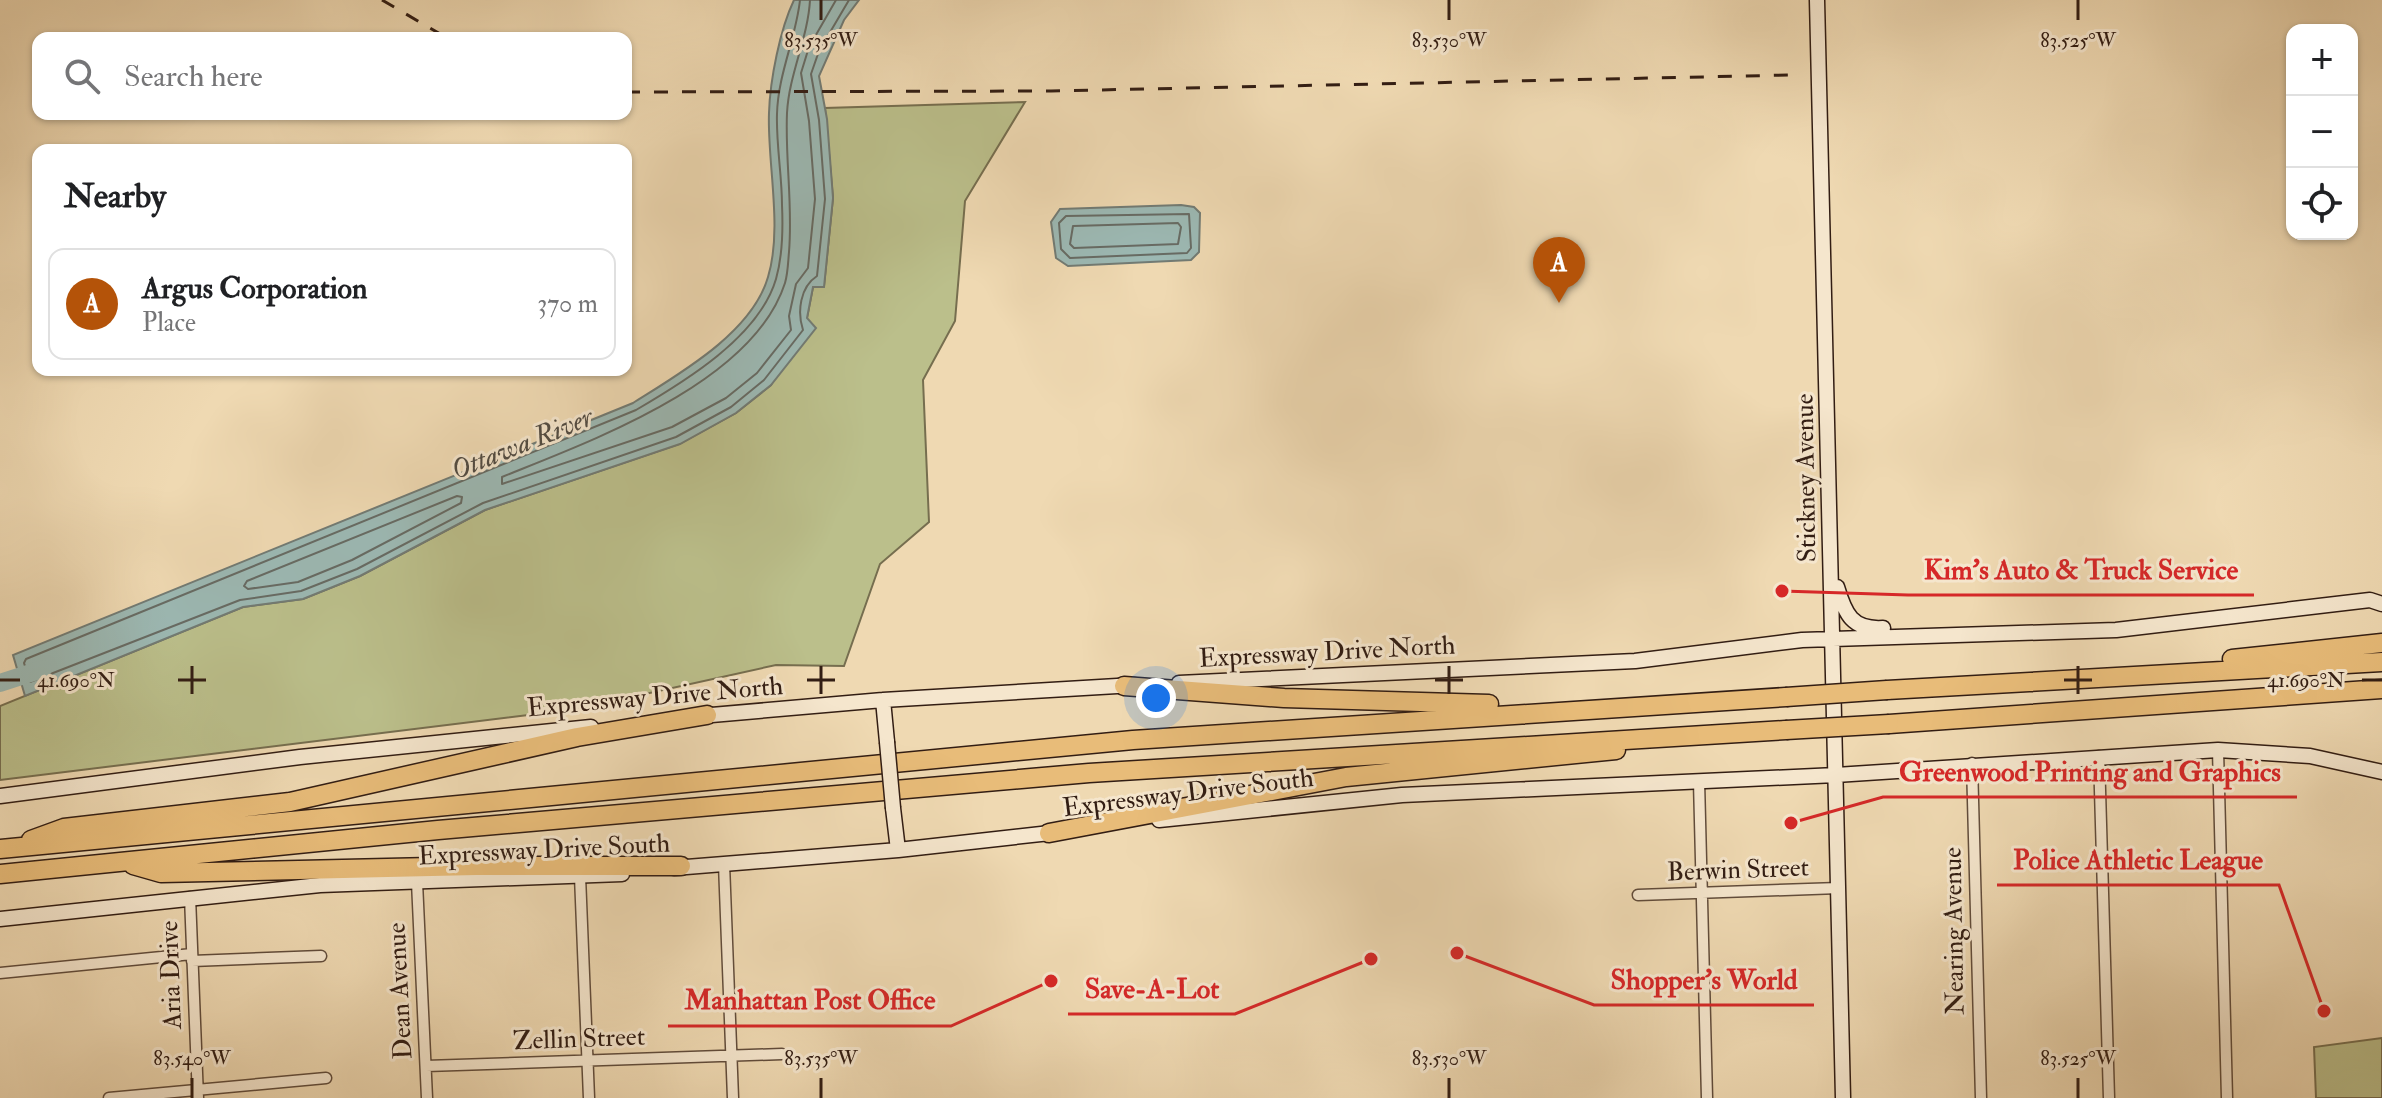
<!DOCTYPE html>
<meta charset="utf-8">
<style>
body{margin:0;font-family:"IM FELL Double Pica",serif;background:#f2f2f2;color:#202124}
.controls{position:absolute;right:24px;top:24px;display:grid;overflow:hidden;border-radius:16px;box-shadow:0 2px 6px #0004}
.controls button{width:72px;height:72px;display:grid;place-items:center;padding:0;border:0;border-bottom:2px solid #e0e0e0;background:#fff;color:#202124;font:40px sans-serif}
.you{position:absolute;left:1156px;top:698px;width:28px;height:28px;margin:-20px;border:6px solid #fff;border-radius:50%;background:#1a73e8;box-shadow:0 0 0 12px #1a73e833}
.badge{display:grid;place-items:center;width:52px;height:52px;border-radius:50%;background:#b45309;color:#fff;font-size:26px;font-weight:700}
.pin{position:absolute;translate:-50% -66px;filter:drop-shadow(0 2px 4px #0008)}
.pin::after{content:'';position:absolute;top:42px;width:28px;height:24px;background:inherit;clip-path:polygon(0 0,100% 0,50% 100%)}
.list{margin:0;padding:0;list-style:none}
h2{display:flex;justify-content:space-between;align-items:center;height:104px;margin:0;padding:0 32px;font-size:34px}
h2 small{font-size:26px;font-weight:400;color:#757577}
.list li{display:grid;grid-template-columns:52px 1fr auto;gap:24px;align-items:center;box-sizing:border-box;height:112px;margin:0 16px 16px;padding:0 16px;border:2px solid #e0e0e0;border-radius:16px}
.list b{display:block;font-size:30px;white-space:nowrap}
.list p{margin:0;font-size:26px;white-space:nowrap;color:#757577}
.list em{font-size:26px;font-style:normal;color:#757577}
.icon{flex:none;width:44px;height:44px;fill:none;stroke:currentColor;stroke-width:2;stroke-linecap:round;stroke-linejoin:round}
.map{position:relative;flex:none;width:2382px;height:1098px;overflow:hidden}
.search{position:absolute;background:#fff;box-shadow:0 2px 6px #0004;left:32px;top:32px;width:600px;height:88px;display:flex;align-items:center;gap:20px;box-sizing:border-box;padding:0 28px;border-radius:16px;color:#757577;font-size:30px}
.panel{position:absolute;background:#fff;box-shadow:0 2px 6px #0004;left:32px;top:144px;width:600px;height:232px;border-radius:16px}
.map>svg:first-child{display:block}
</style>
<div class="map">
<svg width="2382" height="1098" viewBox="0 0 2382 1098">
<rect width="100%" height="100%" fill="#efd9b2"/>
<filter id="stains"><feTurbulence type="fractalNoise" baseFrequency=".0025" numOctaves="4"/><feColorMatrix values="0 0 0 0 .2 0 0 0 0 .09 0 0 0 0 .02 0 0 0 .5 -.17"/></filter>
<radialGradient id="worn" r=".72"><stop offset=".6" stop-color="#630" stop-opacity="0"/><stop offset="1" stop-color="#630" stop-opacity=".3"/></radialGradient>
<path fill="#bbbf8b" stroke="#766e4f" stroke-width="2" d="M1025,102L965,201L955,321L923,380L929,522L880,564L844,666L776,665L577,709L0,780V706L243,607L303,599L360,576L485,510L679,444L736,413L771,385L807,318L813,287L824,286L833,198L825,108Z
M2382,1038V1098H2316L2314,1047Z"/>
<path fill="#9cb9b4" stroke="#727b74" stroke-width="2" d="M794,0H859L844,20L819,76L827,119L833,198L824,287H813L807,318L816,328L771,385L736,413L680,444L485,510L360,576L303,599L243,607L25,696L13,655L633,403C679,374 752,333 768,277C783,228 767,162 769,113C770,80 780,29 794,0Z
M1181,205L1194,207L1200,213L1199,252L1191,260L1068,266L1056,258L1051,222L1060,209Z"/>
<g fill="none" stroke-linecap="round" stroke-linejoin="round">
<path stroke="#676b64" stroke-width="2" d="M800,0C796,38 778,74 777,114C776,144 782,175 782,205C783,227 782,258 776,279C759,337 684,382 636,410L26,659L24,663L30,682L240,600L301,591L357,569L483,503L676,437L731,407L764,380L803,330C797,312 800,287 817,276L825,199L819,120L811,74L819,51L849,0
M810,0C808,38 789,74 787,113C785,160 793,204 789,252C788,262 788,273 785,283C753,383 591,441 502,477V484L672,427L726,398L757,373L791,330L789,316L796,284L808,268L815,199L809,121L801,73L809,47L836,0
M1189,214L1191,248L1187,253L1070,258L1061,249L1059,223L1066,216Z
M1178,223L1181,227L1178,244L1074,248L1070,244L1073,226Z
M457,496L462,497L461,503L352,560L298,582L248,589L244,586L247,581Z"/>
<path stroke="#9cb9b4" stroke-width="18" d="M0,683L43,669"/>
<defs>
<path id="street" d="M2218,750L2227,1098
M2099,756L2109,1098
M1972,763L1981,1098
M1699,781L1707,1098
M724,864L733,1098
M580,876L589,1098
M417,882L427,1098
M1638,895L1839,888
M190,897L198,1098
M192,961L321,956
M0,973L192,954
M426,1066L782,1054
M109,1098L326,1078"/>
<path id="secondary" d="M1817,0L1843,1098
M1837,587C1845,614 1852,630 1883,628
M1179,683L1635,661L1802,640L2116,630L2370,600L2382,604
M883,700L887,742
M700,716L883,700L1134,685
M0,796L300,757L591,727
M893,808L898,850
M1159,820L1402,795L1836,775L2218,750L2310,756L2382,772
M674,868L898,850L1059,832
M0,919L320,885L622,874"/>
<path id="highway" d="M2232,659L2382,643
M1124,686L1284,698L1489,704
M1887,690L2382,662
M1889,724L2382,689
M1049,833L1346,777L1616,750
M31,840L64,828L290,802L577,737L707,715
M0,849L1133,740L1786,697
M133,865L161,873L476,866H681
M0,874L438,830L1089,773L1786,730"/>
</defs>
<use href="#street" stroke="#614c3b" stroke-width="13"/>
<use href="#secondary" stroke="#321d13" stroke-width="17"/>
<use href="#highway" stroke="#321d13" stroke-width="21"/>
<use href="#street" stroke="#f5e6cd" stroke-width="10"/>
<use href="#secondary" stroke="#f5e6cd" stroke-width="14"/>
<use href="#highway" stroke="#e8bc79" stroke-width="18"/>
<path stroke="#321d13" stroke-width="3" stroke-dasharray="14 14" stroke-linecap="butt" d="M382,0L447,38
M626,92L1051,91L1791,75"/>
<defs>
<path id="secondary-bridge" d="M887,742L893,808"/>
<path id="highway-bridge" d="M1786,697L1887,690
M1786,730L1889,724"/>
</defs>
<use href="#secondary-bridge" stroke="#321d13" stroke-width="17" stroke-linecap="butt"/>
<use href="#highway-bridge" stroke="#321d13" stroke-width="21" stroke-linecap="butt"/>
<use href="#secondary-bridge" stroke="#f5e6cd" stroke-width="14"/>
<use href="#highway-bridge" stroke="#e8bc79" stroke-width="18"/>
</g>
<path fill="none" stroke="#321d13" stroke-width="3" d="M821,0V20M1449,0V20M2078,0V20M192,666V694M821,666V694M1449,666V694M2078,666V694M0,680H20M178,680H206M807,680H835M1435,680H1463M2064,680H2092M2362,680H2382M192,1078V1098M821,1078V1098M1449,1078V1098M2078,1078V1098"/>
<g text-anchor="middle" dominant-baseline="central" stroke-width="6" stroke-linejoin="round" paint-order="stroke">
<g font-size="26" fill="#321d13" stroke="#f5e6cd">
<text transform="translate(1806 478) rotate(-91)">Stickney Avenue</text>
<text transform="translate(1327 652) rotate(-3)">Expressway Drive North</text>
<text transform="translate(655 697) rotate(-5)">Expressway Drive North</text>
<text transform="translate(1188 793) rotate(-7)">Expressway Drive South</text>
<text transform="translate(544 850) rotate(-3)">Expressway Drive South</text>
<text transform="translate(1738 870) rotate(-2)">Berwin Street</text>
<text transform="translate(1954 931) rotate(-91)">Nearing Avenue</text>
<text transform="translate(171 975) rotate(-92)">Aria Drive</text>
<text transform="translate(400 991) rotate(-93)">Dean Avenue</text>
<text transform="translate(579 1039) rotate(-2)">Zellin Street</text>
</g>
<g font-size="28" font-style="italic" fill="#524c43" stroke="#f5e6cd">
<text transform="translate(522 444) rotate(-22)">Ottawa River</text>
</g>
</g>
<g font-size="20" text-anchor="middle" fill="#321d13" stroke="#f5e6cd" stroke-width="6" stroke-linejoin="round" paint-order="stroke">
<text x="821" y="47">83.535°W</text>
<text x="1449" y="47">83.530°W</text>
<text x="2078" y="47">83.525°W</text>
<text x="76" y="687">41.690°N</text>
<text x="2306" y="687">41.690°N</text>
<text x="192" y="1065">83.540°W</text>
<text x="821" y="1065">83.535°W</text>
<text x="1449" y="1065">83.530°W</text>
<text x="2078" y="1065">83.525°W</text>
</g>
<path fill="none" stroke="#d62828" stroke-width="3" d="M1782 591L1908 595H2254M1791 823L1883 797H2297M2324 1011L2279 885H1997M1457 953L1594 1005H1814M1371 959L1235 1014H1068M1051 981L951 1026H668"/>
<g fill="#d62828" stroke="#f5e6cd" stroke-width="3">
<circle cx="1782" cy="591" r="8"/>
<circle cx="1791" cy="823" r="8"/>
<circle cx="2324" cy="1011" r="8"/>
<circle cx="1457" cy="953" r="8"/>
<circle cx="1371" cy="959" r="8"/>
<circle cx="1051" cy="981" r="8"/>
</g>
<g font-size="28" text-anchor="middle" font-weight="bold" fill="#d62828" stroke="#f5e6cd" stroke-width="6" stroke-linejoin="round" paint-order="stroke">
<text x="2081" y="579">Kim's Auto &amp; Truck Service</text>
<text x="2090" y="781">Greenwood Printing and Graphics</text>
<text x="2138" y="869">Police Athletic League</text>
<text x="1704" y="989">Shopper's World</text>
<text x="1152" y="998">Save-A-Lot</text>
<text x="810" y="1009">Manhattan Post Office</text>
</g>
<rect width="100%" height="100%" filter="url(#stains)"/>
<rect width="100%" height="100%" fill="url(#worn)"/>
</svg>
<div class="controls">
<button>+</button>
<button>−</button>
<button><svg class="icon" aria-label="locate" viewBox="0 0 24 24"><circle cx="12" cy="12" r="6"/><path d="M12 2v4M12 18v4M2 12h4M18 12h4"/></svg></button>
</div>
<div class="you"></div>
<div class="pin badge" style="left:1559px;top:303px">A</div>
<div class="search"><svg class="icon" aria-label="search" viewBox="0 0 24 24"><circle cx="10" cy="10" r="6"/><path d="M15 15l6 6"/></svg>Search here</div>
<section class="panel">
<h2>Nearby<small></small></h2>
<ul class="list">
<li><span class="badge">A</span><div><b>Argus Corporation</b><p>Place</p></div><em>370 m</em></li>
</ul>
</section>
</div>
